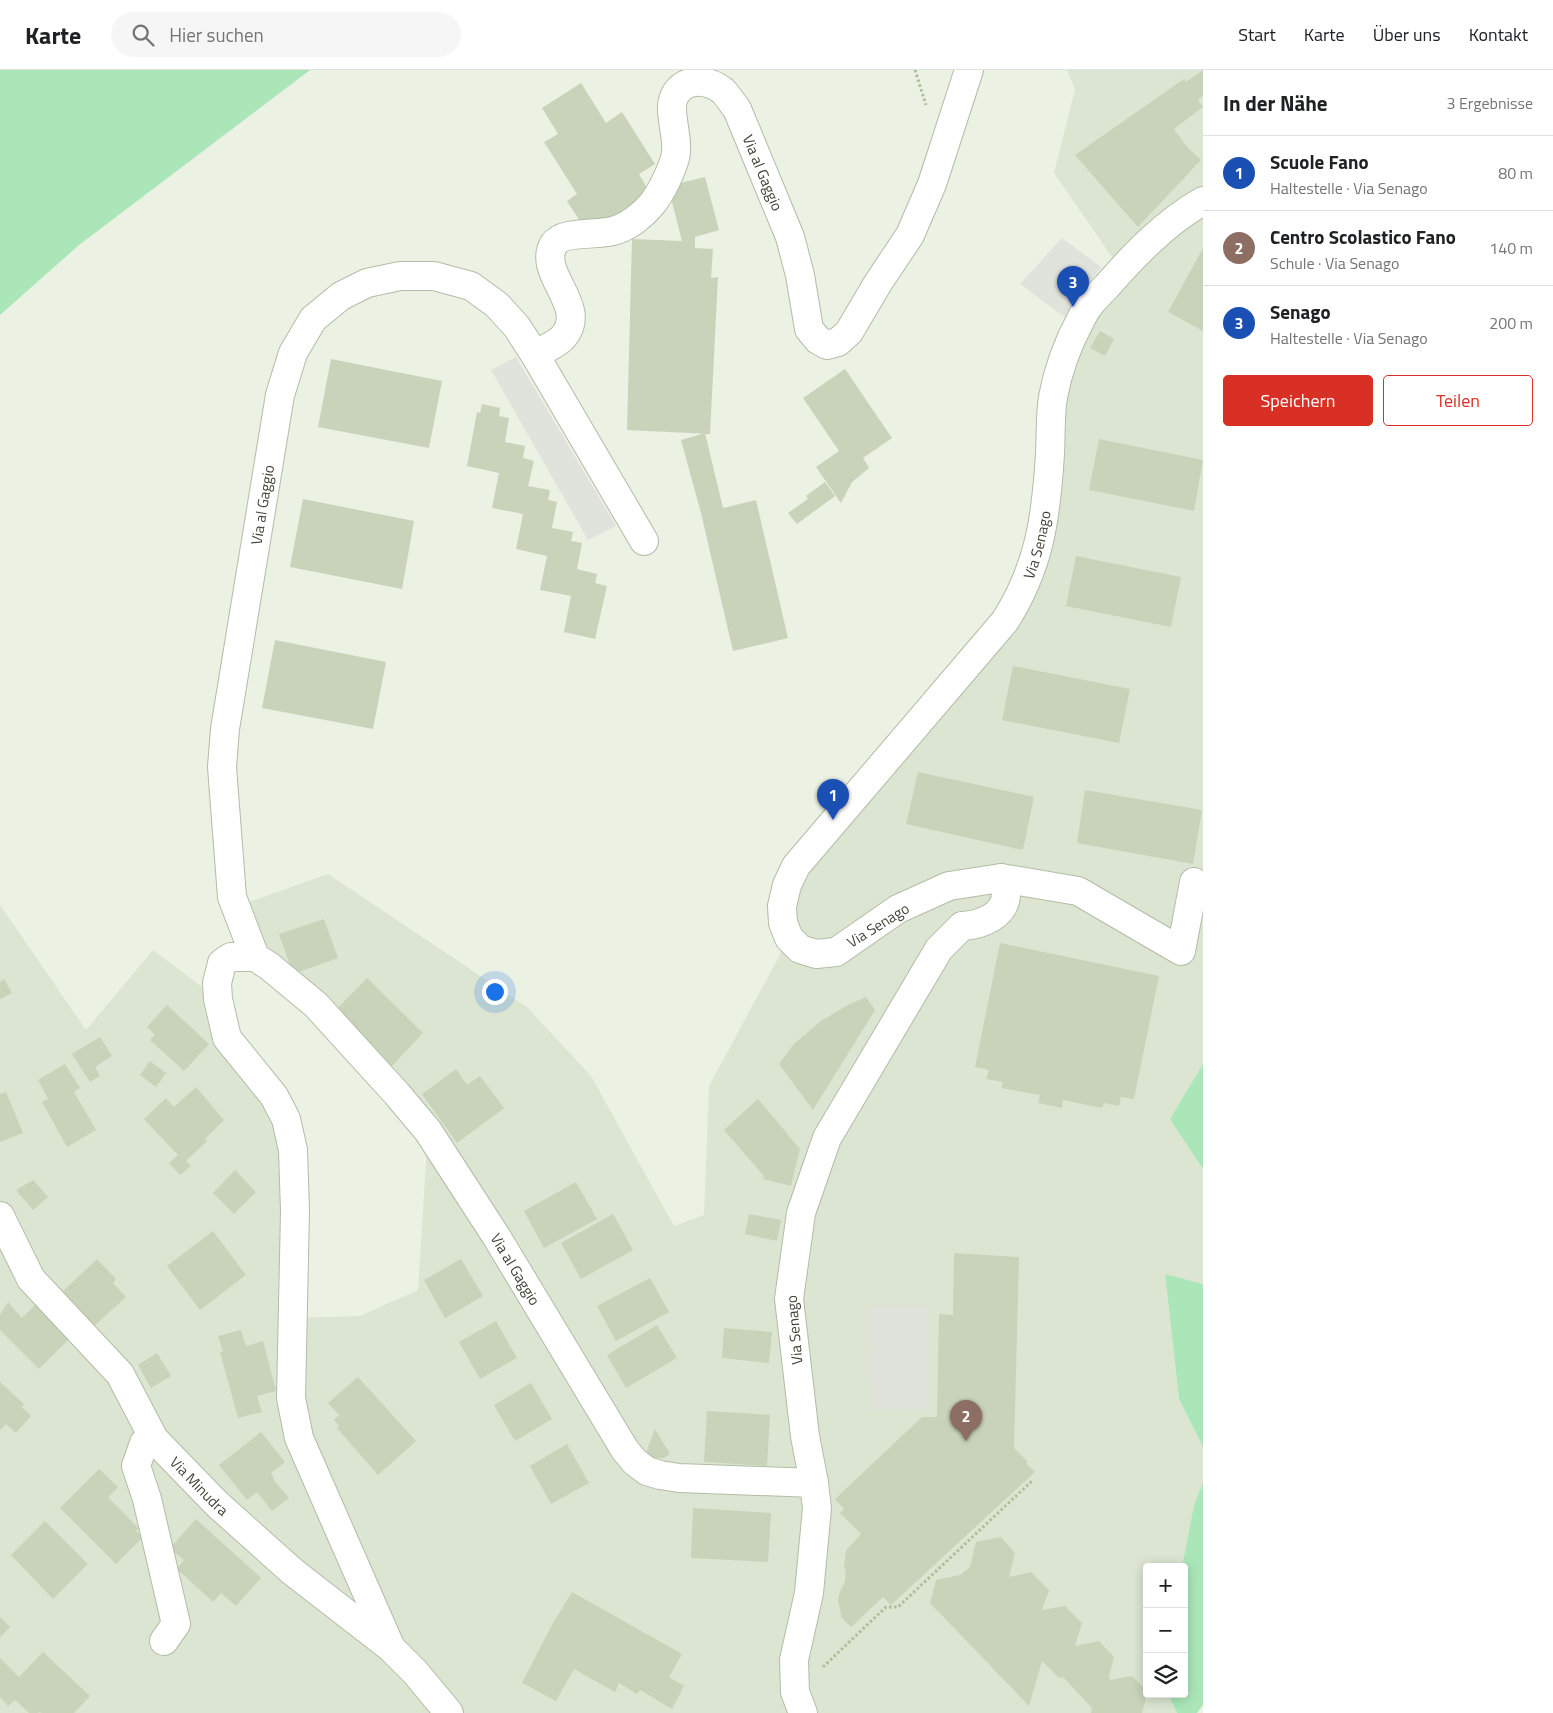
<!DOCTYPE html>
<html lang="de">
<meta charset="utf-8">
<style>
body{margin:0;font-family:"Titillium Web",sans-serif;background:#f6f6f6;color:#202124}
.controls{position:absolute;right:15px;bottom:15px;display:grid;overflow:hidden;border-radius:5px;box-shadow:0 2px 12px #0003}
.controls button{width:45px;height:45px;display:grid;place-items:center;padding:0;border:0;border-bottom:1px solid #e0e0e0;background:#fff;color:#202124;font:25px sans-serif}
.you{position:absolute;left:494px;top:921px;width:18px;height:18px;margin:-12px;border:4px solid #fff;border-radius:50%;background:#1a73e8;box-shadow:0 0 0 8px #1a73e833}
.badge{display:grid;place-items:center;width:32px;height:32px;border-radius:50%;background:#d93025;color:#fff;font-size:16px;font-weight:700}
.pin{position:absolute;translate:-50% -41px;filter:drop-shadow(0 1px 2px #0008)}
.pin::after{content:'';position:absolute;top:26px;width:18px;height:15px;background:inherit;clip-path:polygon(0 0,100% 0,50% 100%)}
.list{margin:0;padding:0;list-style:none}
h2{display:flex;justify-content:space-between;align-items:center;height:65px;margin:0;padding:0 20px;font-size:21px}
h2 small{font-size:16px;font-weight:400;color:#757577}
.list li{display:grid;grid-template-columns:32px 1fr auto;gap:15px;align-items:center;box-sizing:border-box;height:75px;padding:0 20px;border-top:1px solid #e0e0e0}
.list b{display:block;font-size:19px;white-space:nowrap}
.list p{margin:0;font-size:16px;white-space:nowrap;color:#757577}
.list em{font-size:16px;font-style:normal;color:#757577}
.actions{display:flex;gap:10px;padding:15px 20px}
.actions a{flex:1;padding:11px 0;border:1px solid #d93025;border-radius:5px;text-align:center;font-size:18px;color:#d93025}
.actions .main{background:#d93025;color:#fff}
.icon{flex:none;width:28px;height:28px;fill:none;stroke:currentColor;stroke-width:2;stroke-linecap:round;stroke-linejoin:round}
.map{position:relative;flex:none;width:1203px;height:1643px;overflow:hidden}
header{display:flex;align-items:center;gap:30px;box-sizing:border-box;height:70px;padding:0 25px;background:#fff;border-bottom:1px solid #e0e0e0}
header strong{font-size:24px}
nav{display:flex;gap:28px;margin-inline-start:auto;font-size:18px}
.search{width:350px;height:45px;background:#f6f6f6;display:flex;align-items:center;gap:12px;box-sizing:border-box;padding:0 18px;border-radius:28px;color:#757577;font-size:19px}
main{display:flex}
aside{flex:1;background:#fff}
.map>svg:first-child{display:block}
</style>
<header>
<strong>Karte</strong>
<div class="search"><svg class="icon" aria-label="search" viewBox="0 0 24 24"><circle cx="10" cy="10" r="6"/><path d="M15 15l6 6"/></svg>Hier suchen</div>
<nav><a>Start</a><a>Karte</a><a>Über uns</a><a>Kontakt</a></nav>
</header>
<main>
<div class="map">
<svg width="1203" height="1643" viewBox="0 0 1203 1643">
<rect width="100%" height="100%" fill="#ebf1e3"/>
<path fill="#dce5d1" d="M1067,0H1203V994L1171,1049L1203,1099V1214L1165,1205L1179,1329L1203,1377V1412L1194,1435L1182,1497H1147V1624H1168L1177,1643H0V835L86,960L153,880L218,929L286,1049L292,1248L360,1246L418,1220L428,1061L269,896L246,833L328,804L527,937L591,1006L674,1156L704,1145L709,1016L789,868L796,796L1018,530L1059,304L1121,200L1054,103L1075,20Z"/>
<path fill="#abe6b8" d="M0,0H310L79,175L0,245Z
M1203,994V1099L1170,1049Z
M1165,1204L1203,1214V1377L1179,1329Z
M1203,1412V1635L1197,1643H1177L1168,1624H1184V1497H1182L1194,1435Z"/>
<path fill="#e0e2dc" d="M1062,168L1101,197L1065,247L1020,214Z
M516,287L616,456L588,470L491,300Z
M926,1236L928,1339L872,1340L870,1237Z"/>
<path fill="#c9d3b9" d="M1203,0V26L1198,30L1203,37L1174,59L1187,77L1201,90L1138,157L1075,85L1184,9L1186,12Z
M581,13L606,53L622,42L655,94L639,104L650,123L598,156L592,148L582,154L567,131L577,124L544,72L558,64L542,38Z
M705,107L719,160L695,167V178L713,179L711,208L718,207L710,364L627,360L632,169L682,171L668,116Z
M1203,178V261L1168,242Z
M1100,261L1114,269L1105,286L1090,278Z
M331,289L442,311L429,378L318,357Z
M845,299L892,368L863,388L869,398L852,412L841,433L816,397L839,381L803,328Z
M482,334L500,338L499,346L509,348L505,372L525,376L523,388L534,391L528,416L550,420L548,430L557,432L552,458L573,462L571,471L582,473L577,499L597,504L595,513L607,516L595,569L564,562L571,526L540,520L547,486L516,479L523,444L492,438L499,403L467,396L477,342L480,343Z
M705,363L723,438L756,430L788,568L733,581L701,443L681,370Z
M1099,369L1203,390L1194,441L1089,420Z
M825,412L835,426L797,454L788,443L808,429L806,426Z
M303,429L414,451L402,519L290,497Z
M1076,486L1181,507L1171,557L1066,536Z
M275,570L386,592L373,659L262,638Z
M1013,596L1130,619L1119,673L1002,650Z
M918,702L1034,727L1023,780L906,754Z
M1085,720L1202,740L1193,794L1077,773Z
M324,849L338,888L293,904L279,864Z
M1000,873L1159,906L1134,1029L1121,1027L1119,1036L1104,1033L1102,1038L1063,1030L1062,1038L1038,1033L1040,1025L1001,1018L1003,1012L986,1009L989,1000L975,997Z
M367,908L423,963L390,998L334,942Z
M4,909L12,923L0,929V912Z
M866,927L875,940L813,1040L779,994L794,974L821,951L848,935Z
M167,935L209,974L184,1001L150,970L155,965L147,957Z
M100,967L112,986L95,997L100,1006L90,1012L72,984Z
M150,991L166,1003L156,1017L140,1005Z
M65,994L80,1018L74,1022L96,1060L67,1077L42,1032L48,1029L38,1010Z
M456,999L467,1015L480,1006L504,1038L457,1073L422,1024Z
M196,1017L224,1050L205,1069L207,1071L186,1091L191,1096L180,1105L169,1093L178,1085L144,1049L166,1028L174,1037Z
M6,1022L23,1063L0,1072V1024Z
M758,1029L800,1079L791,1116L763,1109L764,1106L724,1060Z
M235,1100L256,1122L234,1144L213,1123Z
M33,1110L48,1127L33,1140L16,1120Z
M576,1112L597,1149L544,1178L524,1141Z
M613,1144L633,1180L581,1209L561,1173Z
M749,1144L781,1150L777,1171L745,1164Z
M213,1161L246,1205L200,1240L167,1196Z
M954,1183L1019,1187L1014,1378L1028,1392L1026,1393L1035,1402L891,1535L883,1527L851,1557L842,1548L838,1531L839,1524L845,1511L846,1502L844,1496L846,1480L861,1464L840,1443L844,1439L835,1429L922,1347H937L939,1244L953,1245Z
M97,1189L116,1209L113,1213L126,1227L93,1257L74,1237L76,1235L63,1221Z
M461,1189L483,1226L445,1248L424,1210Z
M650,1208L669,1242L616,1271L597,1236Z
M8,1232L22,1248L36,1234L70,1268L39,1299L0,1260V1245Z
M496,1251L517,1288L480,1309L459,1272Z
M657,1255L677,1288L626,1318L607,1285Z
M724,1258L772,1262L769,1293L722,1288Z
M241,1260L246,1276L263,1271L276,1321L257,1326L262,1342L238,1348L220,1282H223L218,1266Z
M157,1283L171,1306L151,1318L138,1295Z
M358,1307L416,1371L378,1405L337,1358L339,1356L334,1350L339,1345L328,1333Z
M0,1312L24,1334L22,1337L31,1346L16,1363L6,1354L0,1360Z
M531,1313L552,1349L515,1371L494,1335Z
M707,1341L770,1345L767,1396L704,1392Z
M655,1359L670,1384L664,1388H650L646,1383Z
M261,1362L285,1392L271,1403L274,1408L273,1409L289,1428L272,1441L257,1422L247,1430L219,1395Z
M567,1374L589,1413L551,1434L530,1396Z
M99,1399L118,1417L108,1427L139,1459L136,1461L143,1467L116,1494L60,1438Z
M693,1438L771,1443L768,1492L691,1488Z
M196,1449L261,1508L236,1536L221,1523L213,1532L177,1499L184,1490L170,1478Z
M45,1451L88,1494L53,1529L11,1485Z
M1001,1467L1015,1483L1009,1507L1031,1502L1049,1520L1042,1540L1065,1536L1082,1553L1075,1576L1099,1571L1114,1587L1109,1607L1110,1610L1132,1606L1147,1621V1624L1142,1643H1091L1092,1638L1063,1607L1059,1608L1042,1591L1029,1636L930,1533L936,1510L960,1505L970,1497L976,1472Z
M572,1522L682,1584L669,1607L684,1616L672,1639L640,1620L637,1624L619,1613L615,1622L574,1599L556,1631L522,1613L553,1553Z
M0,1547L10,1557L0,1567Z
M43,1582L90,1626L74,1643H41L40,1642L38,1643H29L15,1630L8,1636L0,1627V1588L19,1607Z"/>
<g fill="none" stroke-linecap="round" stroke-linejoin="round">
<defs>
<g id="minor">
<path id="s1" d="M535,285C544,279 558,274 564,266C589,236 536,203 554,174C563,160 601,166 616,160C629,156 643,145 652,134C661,123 674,97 676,83C678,68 669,42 673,30C680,7 707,8 723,21C728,26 732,33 737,39L790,167L800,205L809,259L818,270L827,275L838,272L849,262L878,213L910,165L932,114L969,0"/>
<path id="s2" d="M1194,812L1181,881L1078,821L1001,808L949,816L898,839L836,882L816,884L800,879L789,868L783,853L782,836L787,815L796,796L1005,551C1040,496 1046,447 1050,384C1051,366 1050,345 1053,327C1058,300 1068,273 1081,249C1087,236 1097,226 1107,216C1135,184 1166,152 1203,131"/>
<path id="s3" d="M255,887L232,827L222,697L225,659L280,325L293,283L313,249L341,226L367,213L400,206H434L471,216L497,235L517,257L535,285L644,471"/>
<path id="s4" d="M0,1146L31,1209L120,1304L154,1369L217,1434L293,1502L391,1578L415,1602L449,1643"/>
<path d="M154,1369L144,1373L136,1396L147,1429L176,1554L164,1571"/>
<path id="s5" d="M391,1578L299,1368L291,1328L295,1141L293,1080L286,1049L274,1026L227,968L218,929L217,913L222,893L231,887H255L269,896L316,935L397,1024L428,1061L496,1166L625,1380L635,1392L647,1401L660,1405L679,1408L814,1413"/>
<path d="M803,1643L795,1622L794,1590L809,1523L817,1438L814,1413L805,1366L789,1229L801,1143L827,1068L939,879L962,856C981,855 1006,846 1006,823C1007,819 1003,812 1001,808"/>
</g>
</defs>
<use href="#minor" stroke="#b3bca6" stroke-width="30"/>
<path stroke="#aebe97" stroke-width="3" stroke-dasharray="2.5 2.5" stroke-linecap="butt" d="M915,0L926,35
M823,1597L886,1537H898L1033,1410"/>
<use href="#minor" stroke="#fff" stroke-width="28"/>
</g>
<g text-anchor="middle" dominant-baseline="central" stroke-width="4" stroke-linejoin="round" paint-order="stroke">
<g font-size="15" fill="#3d4333" stroke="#fff">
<text stroke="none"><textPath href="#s1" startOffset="505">Via al Gaggio</textPath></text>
<text stroke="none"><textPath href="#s3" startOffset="460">Via al Gaggio</textPath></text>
<text stroke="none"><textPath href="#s2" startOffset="985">Via Senago</textPath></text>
<text transform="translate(878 855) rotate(-32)">Via Senago</text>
<text stroke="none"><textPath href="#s5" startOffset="1172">Via al Gaggio</textPath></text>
<text transform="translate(794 1260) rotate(-95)">Via Senago</text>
<text stroke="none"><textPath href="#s4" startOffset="339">Via Minudra</textPath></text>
</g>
</g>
</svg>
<div class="controls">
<button>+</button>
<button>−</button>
<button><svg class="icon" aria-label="layers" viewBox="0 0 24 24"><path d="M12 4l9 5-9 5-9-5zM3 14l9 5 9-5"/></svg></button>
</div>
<div class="you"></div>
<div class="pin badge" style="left:833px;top:750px;background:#1a4fb4">1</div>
<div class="pin badge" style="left:966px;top:1371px;background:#8d6e63">2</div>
<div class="pin badge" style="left:1073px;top:237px;background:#1a4fb4">3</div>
</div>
<aside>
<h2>In der Nähe<small>3 Ergebnisse</small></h2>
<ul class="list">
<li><span class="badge" style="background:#1a4fb4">1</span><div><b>Scuole Fano</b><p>Haltestelle · Via Senago</p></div><em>80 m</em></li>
<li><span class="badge" style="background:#8d6e63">2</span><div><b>Centro Scolastico Fano</b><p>Schule · Via Senago</p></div><em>140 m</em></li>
<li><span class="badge" style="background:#1a4fb4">3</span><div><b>Senago</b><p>Haltestelle · Via Senago</p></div><em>200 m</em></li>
</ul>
<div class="actions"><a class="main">Speichern</a><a>Teilen</a></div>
</aside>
</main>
